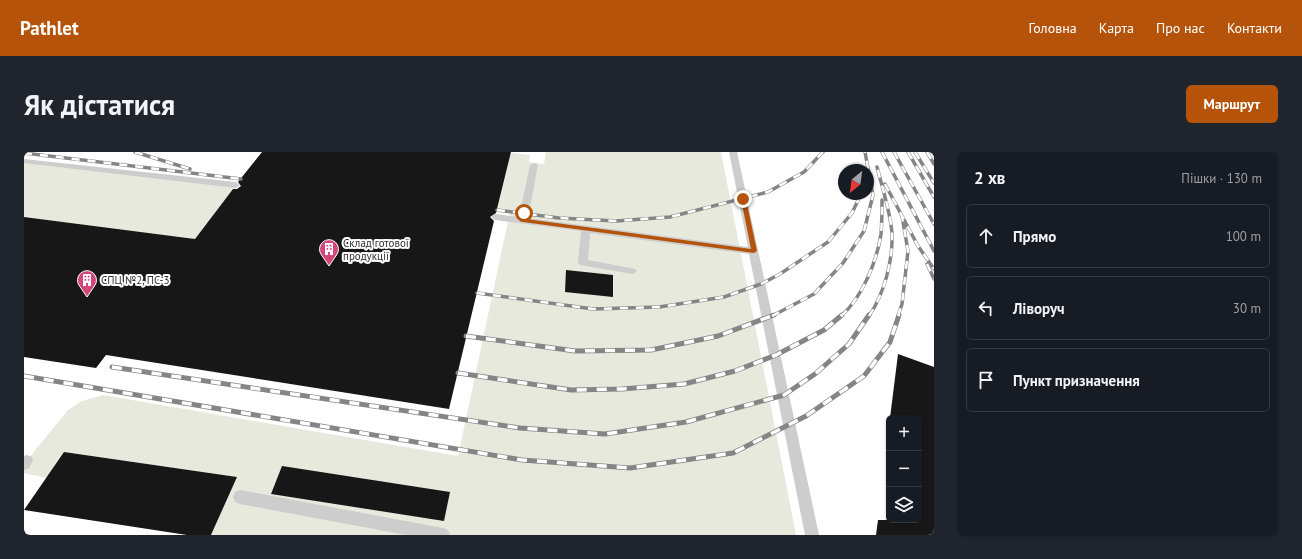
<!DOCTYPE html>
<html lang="uk">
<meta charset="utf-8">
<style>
body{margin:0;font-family:"PT Sans",sans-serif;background:#20242c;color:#f1f3f6}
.controls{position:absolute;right:12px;bottom:12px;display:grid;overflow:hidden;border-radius:6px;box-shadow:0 1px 3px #0004}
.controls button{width:36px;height:36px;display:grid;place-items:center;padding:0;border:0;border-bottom:1px solid #363941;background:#171b24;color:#f1f3f6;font:20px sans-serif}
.compass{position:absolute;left:814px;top:12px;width:36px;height:36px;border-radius:50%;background:#171b24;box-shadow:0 1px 3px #0004;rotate:209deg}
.stop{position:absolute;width:12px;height:12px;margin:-9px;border:3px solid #b45309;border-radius:50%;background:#fff}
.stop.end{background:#b45309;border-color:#fff;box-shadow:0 1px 4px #0008}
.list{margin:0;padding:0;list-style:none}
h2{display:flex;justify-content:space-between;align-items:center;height:52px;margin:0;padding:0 16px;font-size:17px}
h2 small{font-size:13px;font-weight:400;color:#9ea1a6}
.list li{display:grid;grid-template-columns:26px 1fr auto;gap:12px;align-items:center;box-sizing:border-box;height:64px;margin:0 8px 8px;padding:0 8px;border:1px solid #363941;border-radius:6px}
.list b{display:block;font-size:15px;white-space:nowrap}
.list em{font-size:13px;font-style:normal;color:#9ea1a6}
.icon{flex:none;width:22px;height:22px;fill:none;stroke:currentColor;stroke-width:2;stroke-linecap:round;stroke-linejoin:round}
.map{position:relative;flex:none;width:910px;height:383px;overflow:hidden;border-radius:6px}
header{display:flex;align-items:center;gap:24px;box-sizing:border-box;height:56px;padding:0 20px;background:#b45309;color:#fff}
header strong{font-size:19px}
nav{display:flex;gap:22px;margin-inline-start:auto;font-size:14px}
.intro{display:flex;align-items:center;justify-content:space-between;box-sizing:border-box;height:96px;padding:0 24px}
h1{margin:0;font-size:28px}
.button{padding:10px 18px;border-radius:6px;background:#b45309;color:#fff;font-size:14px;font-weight:700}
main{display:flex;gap:24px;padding:0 24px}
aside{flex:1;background:#171b24;border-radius:6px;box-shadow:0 1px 3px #0004}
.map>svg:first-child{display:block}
</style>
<header>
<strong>Pathlet</strong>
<nav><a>Головна</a><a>Карта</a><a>Про нас</a><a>Контакти</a></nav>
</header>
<div class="intro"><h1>Як дістатися</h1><a class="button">Маршрут</a></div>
<main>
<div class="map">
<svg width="910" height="383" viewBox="0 0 910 383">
<rect width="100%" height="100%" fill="#fff"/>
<path fill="#e7e9dd" d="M522,0H697L772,383H187L213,325L40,300L23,326L0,321V312L44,258L58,249L79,243L434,304L486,60L473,58L487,1L506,3L505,10L520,12Z
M0,9L212,33L171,87L0,65Z"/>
<path fill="#171717" d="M238,0H487L472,61L466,65L470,69L425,257L82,203L72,216L0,205V65L171,87L209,37H213L217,34L214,30Z
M542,118L589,123V145L541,140Z
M874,202L910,215V383H852L854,368H895V266H866Z
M40,300L213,325L187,383H163L0,358Z
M258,314L426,340L420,369L247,342Z"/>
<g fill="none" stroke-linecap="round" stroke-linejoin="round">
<path fill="#cdcdcd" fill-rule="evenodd" d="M705,0H713L795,383H781L725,102L566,81L564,108L611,117L613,119L611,121L608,122L556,113L554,111L557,79L471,68L467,65L471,62L495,65L506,13L510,11L514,13L504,66L724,95Z
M0,7L212,30L216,33L212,36L0,11Z
M3,303L8,305L9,309L5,316L0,318V304Z
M216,338L419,376L424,378L426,383H382L216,352L211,350L209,345L211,340Z"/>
<defs>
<path id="rail-far1" d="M111,0L166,17
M858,0L910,99
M870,0L910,72
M884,0L910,45
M891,0L910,31
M903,0L910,12
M0,1L217,27
M861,32L894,94L910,117
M473,58L535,66L592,69L646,65L744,40L780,20L799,0
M903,112L910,127
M453,141L569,157L635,155L700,145L737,132L756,122L804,90L828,61L837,42
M748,164L790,142L819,111L840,79L849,43L841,0
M817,164C838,146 853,109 857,82C858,71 858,59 858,48
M845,164C860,142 869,109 868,82C867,62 858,35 853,15
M874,164L878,152L884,99L878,64"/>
<path id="rail" d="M442,184L551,199L627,198L694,184L750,163
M88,215L496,276L581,282L662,270L760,243L791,222L825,192L845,163
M434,221L547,238L598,237L660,232L711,219L752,203L800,178L818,163
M0,224L498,308L606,316L709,301L782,264L840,224L866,190L875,163"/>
</defs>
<use href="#rail-far1" stroke="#858585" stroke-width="3.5"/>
<use href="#rail" stroke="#858585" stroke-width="5"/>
<use href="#rail-far1" stroke="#fff" stroke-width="2.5" stroke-dasharray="8" stroke-linecap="butt"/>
<use href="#rail" stroke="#fff" stroke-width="3.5" stroke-dasharray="10" stroke-linecap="butt"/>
</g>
<path fill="#b45309" d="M719,45L722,47L733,99L730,101L499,70L496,69L498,61L500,59L503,61L502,67L727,97L717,47Z"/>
<defs>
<symbol id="building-pin" viewBox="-11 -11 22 30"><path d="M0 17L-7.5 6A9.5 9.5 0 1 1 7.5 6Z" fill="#d4467a" stroke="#fff"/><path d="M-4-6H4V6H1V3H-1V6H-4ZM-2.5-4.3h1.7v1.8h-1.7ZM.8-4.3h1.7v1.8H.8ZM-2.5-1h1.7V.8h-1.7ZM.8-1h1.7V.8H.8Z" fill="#fff"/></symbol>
</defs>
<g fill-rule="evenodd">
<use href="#building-pin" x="294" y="86" width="22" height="30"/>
<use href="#building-pin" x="52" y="117" width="22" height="30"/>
</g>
<g text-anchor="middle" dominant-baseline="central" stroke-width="4" stroke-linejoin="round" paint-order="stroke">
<g font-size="11" fill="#303030" stroke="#fff" text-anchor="start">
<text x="319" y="91">Склад готової<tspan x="319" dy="13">продукції</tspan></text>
<text x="77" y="128">СПЦ №2, ПС-3</text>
</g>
</g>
</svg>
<div class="controls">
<button>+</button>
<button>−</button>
<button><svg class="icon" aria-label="layers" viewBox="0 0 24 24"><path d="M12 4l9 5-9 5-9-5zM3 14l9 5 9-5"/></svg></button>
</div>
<svg class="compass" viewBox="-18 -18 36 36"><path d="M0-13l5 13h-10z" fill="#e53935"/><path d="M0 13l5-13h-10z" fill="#9ea1a6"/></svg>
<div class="stop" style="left:500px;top:61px"></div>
<div class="stop end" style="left:719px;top:47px"></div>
</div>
<aside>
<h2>2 хв<small>Пішки · 130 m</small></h2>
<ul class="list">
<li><svg class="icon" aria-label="ahead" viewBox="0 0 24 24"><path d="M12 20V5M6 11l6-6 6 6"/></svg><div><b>Прямо</b></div><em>100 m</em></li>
<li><svg class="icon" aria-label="left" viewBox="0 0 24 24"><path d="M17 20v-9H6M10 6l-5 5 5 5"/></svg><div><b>Ліворуч</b></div><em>30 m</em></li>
<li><svg class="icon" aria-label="arrive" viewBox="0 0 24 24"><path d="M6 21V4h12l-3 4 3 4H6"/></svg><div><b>Пункт призначення</b></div></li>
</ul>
</aside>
</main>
